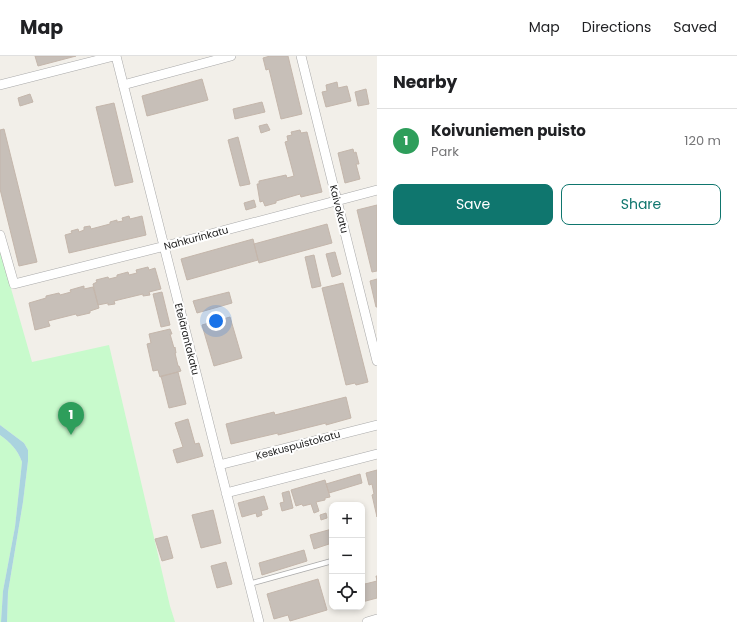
<!DOCTYPE html>
<meta charset="utf-8">
<style>
body{margin:0;font-family:Poppins,sans-serif;background:#f2f2f2;color:#202124}
.controls{position:absolute;right:12px;bottom:12px;display:grid;overflow:hidden;border-radius:8px;box-shadow:0 2px 6px #0003}
.controls button{width:36px;height:36px;display:grid;place-items:center;padding:0;border:0;border-bottom:1px solid #e0e0e0;background:#fff;color:#202124;font:20px sans-serif}
.you{position:absolute;left:216px;top:265px;width:14px;height:14px;margin:-10px;border:3px solid #fff;border-radius:50%;background:#1a73e8;box-shadow:0 0 0 6px #1a73e833}
.badge{display:grid;place-items:center;width:26px;height:26px;border-radius:50%;background:#0f766e;color:#fff;font-size:13px;font-weight:700}
.pin{position:absolute;translate:-50% -33px;filter:drop-shadow(0 1px 2px #0008)}
.pin::after{content:'';position:absolute;top:21px;width:14px;height:12px;background:inherit;clip-path:polygon(0 0,100% 0,50% 100%)}
.list{margin:0;padding:0;list-style:none}
h2{display:flex;justify-content:space-between;align-items:center;height:52px;margin:0;padding:0 16px;font-size:17px}
h2 small{font-size:13px;font-weight:400;color:#757577}
.list li{display:grid;grid-template-columns:26px 1fr auto;gap:12px;align-items:center;box-sizing:border-box;height:64px;padding:0 16px;border-top:1px solid #e0e0e0}
.list b{display:block;font-size:15px;white-space:nowrap}
.list p{margin:0;font-size:13px;white-space:nowrap;color:#757577}
.list em{font-size:13px;font-style:normal;color:#757577}
.actions{display:flex;gap:8px;padding:12px 16px}
.actions a{flex:1;padding:9px 0;border:1px solid #0f766e;border-radius:8px;text-align:center;font-size:14px;color:#0f766e}
.actions .main{background:#0f766e;color:#fff}
.icon{flex:none;width:22px;height:22px;fill:none;stroke:currentColor;stroke-width:2;stroke-linecap:round;stroke-linejoin:round}
.map{position:relative;flex:none;width:377px;height:566px;overflow:hidden}
header{display:flex;align-items:center;gap:24px;box-sizing:border-box;height:56px;padding:0 20px;background:#fff;border-bottom:1px solid #e0e0e0}
header strong{font-size:19px}
nav{display:flex;gap:22px;margin-inline-start:auto;font-size:14px}
main{display:flex}
aside{flex:1;background:#fff}
.map>svg:first-child{display:block}
</style>
<header>
<strong>Map</strong>
<nav><a>Map</a><a>Directions</a><a>Saved</a></nav>
</header>
<main>
<div class="map">
<svg width="377" height="566" viewBox="0 0 377 566">
<rect width="100%" height="100%" fill="#f2efe9"/>
<path fill="#c8facc" d="M0,194L32,306L109,289L170,550L175,566H7L8,536L23,446L28,405V394L24,387L0,369Z
M0,379C10,386 18,394 22,406L15,471L3,535L1,566H0Z"/>
<path fill="#aad3df" d="M0,369L24,387L28,394V405L23,446L8,536L7,566H1L3,535L15,471L22,406C18,394 10,386 0,379Z"/>
<path fill="#c7bfb8" stroke="#c4b6ab" d="M35,0H76L38,10Z
M270,0H288L302,58L281,63L269,13L266,14L263,2Z
M202,23L208,44L147,60L142,40Z
M337,26L338,32L347,30L351,45L326,51L322,36L327,35L326,29Z
M366,33L369,48L358,50L355,36Z
M30,38L33,46L20,50L18,42Z
M262,46L265,56L235,63L233,53Z
M114,47L133,126L115,130L96,51Z
M267,68L270,74L261,77L259,70Z
M4,73L37,206L19,210L0,133V74Z
M300,74L301,77L307,76L322,136L301,141L300,138L276,145V147L265,150L263,145L260,146L257,128H259V125L286,119L287,122L294,120L285,86L288,85L287,80L292,79L291,76Z
M238,81L250,128L240,130L228,84Z
M353,93L354,97L356,96L359,108H356L360,123L345,127L338,97Z
M254,144L256,151L246,154L244,147Z
M377,149V215L372,216L357,154Z
M129,160L130,163L142,160L146,179L69,197L65,179L72,177L71,175L78,173L79,176L84,174V171L90,170L91,173L110,168V166L117,164V166L123,165L122,162Z
M327,168L332,187L259,207L254,188Z
M253,183L258,204L187,224L181,203Z
M335,196L341,218L332,221L326,198Z
M314,199L321,230L312,232L305,201Z
M148,211L149,214L155,212L161,233L149,236L150,239L143,240V238L114,245L115,248L108,249V247L98,249L93,228L97,226L96,224L108,221L109,223L117,221V219L128,216L129,219L137,217L136,214Z
M377,223V251H376L370,225Z
M343,227L368,326L356,329L355,327L346,329L322,232Z
M84,230V233L93,231L99,252L90,255V257L77,260L76,258L48,265L50,270L35,274L29,247L46,242V240L59,237L60,239L71,236L70,234Z
M162,236L170,269L161,271L153,238Z
M229,236L232,247L197,257L193,245Z
M230,261L242,302L214,310L202,269Z
M170,273L172,278H170L174,292L175,291L176,297H175L178,310H179L181,315L160,321L158,314L153,315L147,288L151,287L149,278Z
M178,316L186,348L169,352L161,320Z
M346,341L351,362L326,369V367L278,379V377L231,388L226,368L274,356L275,359Z
M188,363L195,388L199,387L203,400L177,407L173,394L183,391L175,367Z
M377,414V461L372,439L374,438L372,428L369,429L366,417Z
M360,418L362,427L329,437L326,428Z
M325,424L330,441L325,442V444L316,446L319,455L314,457L311,448L303,450L302,448L296,450L291,434Z
M289,435L293,452L282,455L280,447L284,446L282,437Z
M264,440L268,453L261,455L262,459L257,461L256,457L242,461L238,447Z
M213,454L221,487L201,492L192,459Z
M326,457L327,462L321,464L320,459Z
M332,473V487L314,493L310,479Z
M167,480L173,502L162,505L155,483Z
M304,494L307,505L262,519L259,507Z
M226,506L232,528L217,532L211,510Z
M376,520H377V542L362,546V524L363,523L365,528L377,525Z
M318,523L327,554L290,565L288,559L274,563L267,538Z"/>
<g fill="none" stroke-linecap="round" stroke-linejoin="round">
<defs>
<path id="lane" d="M249,528L332,505"/>
<path id="street" d="M116,0L259,566
M301,0L377,305
M0,29L114,0
M123,29L231,0
M0,179L14,228L173,188L377,134
M219,409L377,369
M226,437L377,398
M367,566L377,563"/>
</defs>
<use href="#lane" stroke="#a9a9a9" stroke-width="6"/>
<use href="#street" stroke="#a9a9a9" stroke-width="10"/>
<use href="#lane" stroke="#fff" stroke-width="4.5"/>
<use href="#street" stroke="#fff" stroke-width="9"/>
</g>
<g text-anchor="middle" dominant-baseline="central" stroke-width="4" stroke-linejoin="round" paint-order="stroke">
<g font-size="10" fill="#222" stroke="#fff">
<text transform="translate(339 153) rotate(76)">Kaivokatu</text>
<text transform="translate(196 182) rotate(-15)">Nahkurinkatu</text>
<text transform="translate(187 283) rotate(76)">Etelärantakatu</text>
<text transform="translate(298 389) rotate(-15)">Keskuspuistokatu</text>
</g>
</g>
</svg>
<div class="controls">
<button>+</button>
<button>−</button>
<button><svg class="icon" aria-label="locate" viewBox="0 0 24 24"><circle cx="12" cy="12" r="6"/><path d="M12 2v4M12 18v4M2 12h4M18 12h4"/></svg></button>
</div>
<div class="you"></div>
<div class="pin badge" style="left:71px;top:379px;background:#2e9e5b">1</div>
</div>
<aside>
<h2>Nearby<small></small></h2>
<ul class="list">
<li><span class="badge" style="background:#2e9e5b">1</span><div><b>Koivuniemen puisto</b><p>Park</p></div><em>120 m</em></li>
</ul>
<div class="actions"><a class="main">Save</a><a>Share</a></div>
</aside>
</main>
